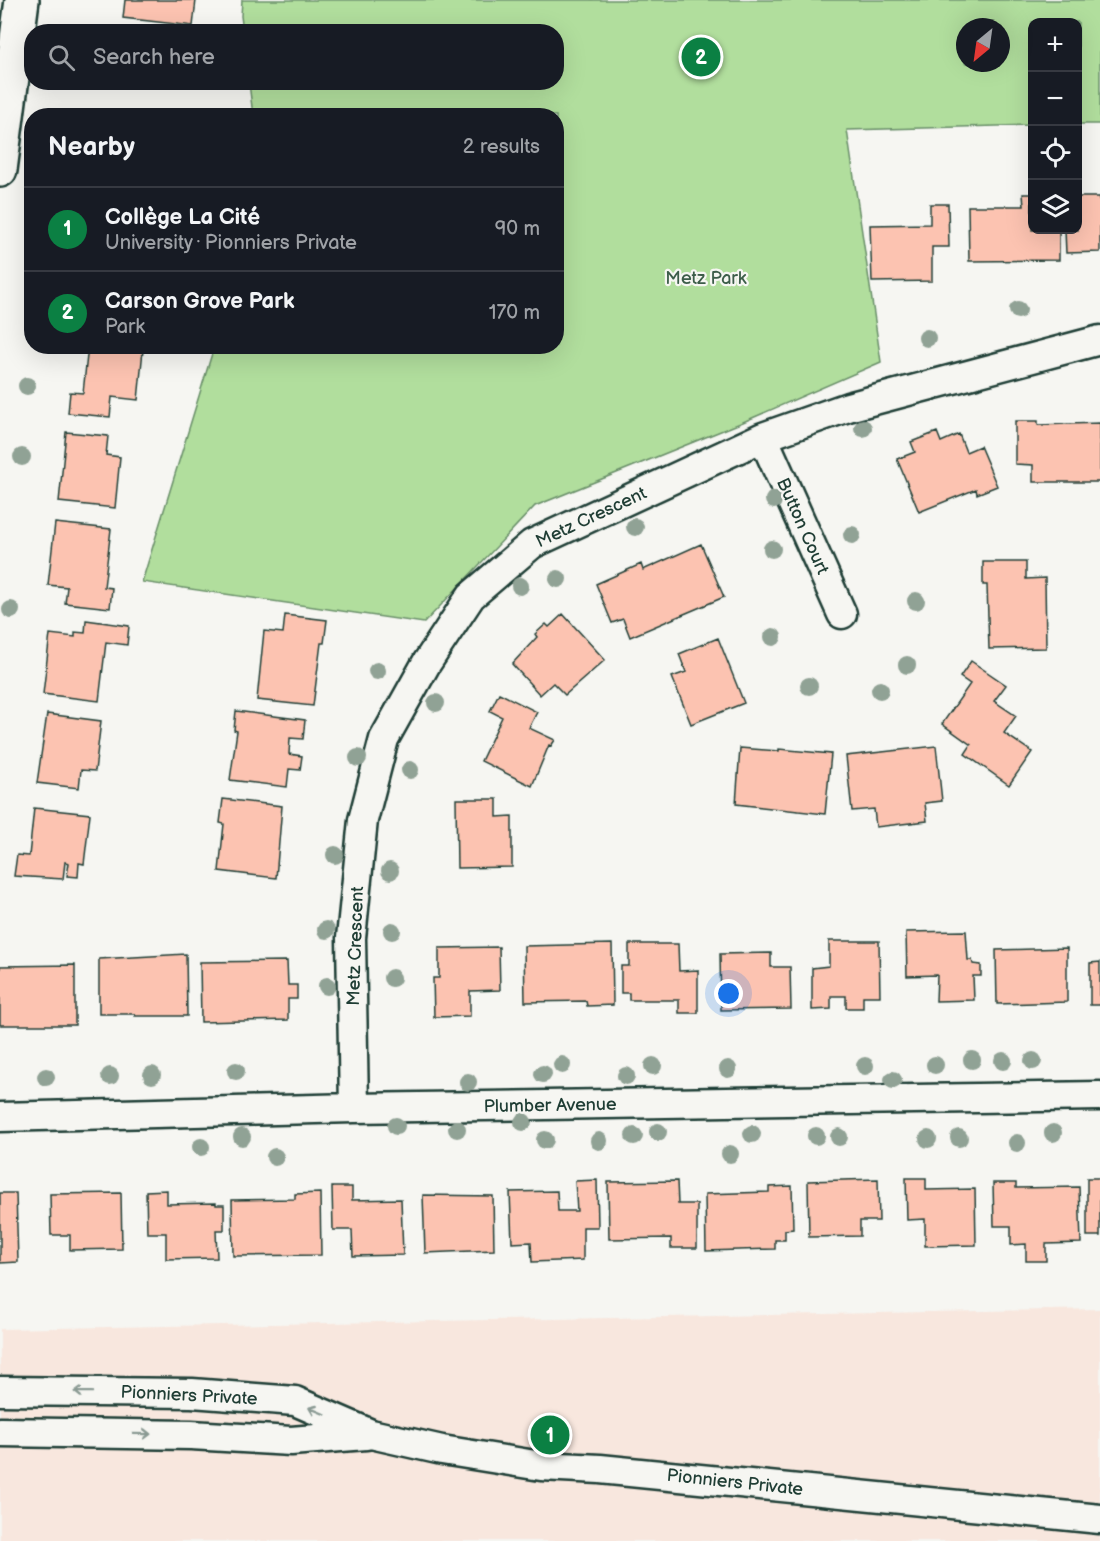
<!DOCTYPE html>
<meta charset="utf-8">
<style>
body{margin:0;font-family:"Balsamiq Sans",sans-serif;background:#242831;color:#f1f3f6}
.controls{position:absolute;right:18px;top:18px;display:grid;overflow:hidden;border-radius:12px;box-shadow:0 6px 24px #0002}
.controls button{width:54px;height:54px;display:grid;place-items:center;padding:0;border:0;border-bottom:2px solid #363941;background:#171b24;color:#f1f3f6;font:30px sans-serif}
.compass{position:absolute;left:956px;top:18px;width:54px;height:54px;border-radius:50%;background:#171b24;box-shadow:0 6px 24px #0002;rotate:209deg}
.you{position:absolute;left:729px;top:994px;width:21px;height:21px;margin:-15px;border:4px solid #fff;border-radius:50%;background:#1a73e8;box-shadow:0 0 0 9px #1a73e833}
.badge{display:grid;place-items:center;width:39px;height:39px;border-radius:50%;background:#0b8043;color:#fff;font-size:20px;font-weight:700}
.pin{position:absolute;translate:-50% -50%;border:3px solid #fff;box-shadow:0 2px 6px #0006}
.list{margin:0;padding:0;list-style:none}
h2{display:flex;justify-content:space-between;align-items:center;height:78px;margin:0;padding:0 24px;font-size:26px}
h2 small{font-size:20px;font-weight:400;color:#9ea1a6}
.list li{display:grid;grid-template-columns:39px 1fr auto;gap:18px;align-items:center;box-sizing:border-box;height:84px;padding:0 24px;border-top:2px solid #363941}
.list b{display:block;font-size:22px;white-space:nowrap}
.list p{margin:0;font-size:20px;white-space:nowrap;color:#9ea1a6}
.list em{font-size:20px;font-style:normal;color:#9ea1a6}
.icon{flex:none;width:33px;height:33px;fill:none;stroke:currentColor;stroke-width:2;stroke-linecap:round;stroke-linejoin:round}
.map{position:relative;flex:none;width:1100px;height:1541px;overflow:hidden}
.search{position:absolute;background:#171b24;box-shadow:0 6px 24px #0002;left:24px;top:24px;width:540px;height:66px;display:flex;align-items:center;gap:15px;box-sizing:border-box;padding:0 21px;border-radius:24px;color:#9ea1a6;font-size:22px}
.panel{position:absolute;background:#171b24;box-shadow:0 6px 24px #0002;left:24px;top:108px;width:540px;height:246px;border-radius:24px}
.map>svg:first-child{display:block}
.built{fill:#f8e7de}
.green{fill:#b1de9d;stroke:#688e68;stroke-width:1.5;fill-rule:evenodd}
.building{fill:#fcc3b1;stroke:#1f3d34;stroke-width:1.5}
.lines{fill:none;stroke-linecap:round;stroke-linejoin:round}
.street-casing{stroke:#1f3d34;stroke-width:33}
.secondary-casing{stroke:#1f3d34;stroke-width:38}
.street{stroke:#f6f6f2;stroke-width:28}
.secondary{stroke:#f6f6f2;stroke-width:33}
.tree{fill:#90a295}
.oneway{stroke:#8a9a93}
.labels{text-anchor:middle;stroke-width:4.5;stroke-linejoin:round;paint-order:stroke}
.park-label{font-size:18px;fill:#3c5d49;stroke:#f6f6f2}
.street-label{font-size:18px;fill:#1f3d34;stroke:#f6f6f2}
</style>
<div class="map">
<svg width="1100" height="1541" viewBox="0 0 1100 1541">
<rect width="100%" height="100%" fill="#f6f6f2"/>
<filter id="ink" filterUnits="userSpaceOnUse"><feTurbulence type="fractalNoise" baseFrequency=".0167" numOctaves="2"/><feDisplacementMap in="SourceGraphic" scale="12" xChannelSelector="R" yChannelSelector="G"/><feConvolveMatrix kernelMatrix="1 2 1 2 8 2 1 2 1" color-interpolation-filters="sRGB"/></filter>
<g filter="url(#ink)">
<!-- built -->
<path class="built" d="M1100,1309V1541H0V1329Z"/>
<!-- green -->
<path class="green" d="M242,0H1100V124H1078V22H1032V125L847,130L881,362L743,422L535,506L424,623L142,582L214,347L556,346V116L253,115L249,83L556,82V32L243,31L241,16ZM965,27H1001V63H965Z"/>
<!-- building -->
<path class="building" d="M125,0H196L193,26L123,18Z
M1023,194H1032V230H1059V260L969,261L968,206H1024Z
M1078,197H1100V252L1066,253L1065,230H1078Z
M930,204H948L949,247H932V281L872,282L870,225L930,224Z
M88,346L143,350L138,400L112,397L110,417L68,413L70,392L83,393Z
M1015,421H1038V425L1100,423V482H1033V465L1015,464Z
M66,432L108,436L106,455L120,457L115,508L59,502Z
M937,432L941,442L959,434L966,452L980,446L997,486L977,494L976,489L919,512L897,459L915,452L911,442Z
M55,523L111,529L104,587L112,588L110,608L65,603L67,587L48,585Z
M701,544L724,597L630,637L623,619L612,623L596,584L641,564L643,570Z
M983,562H1026V579L1045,578L1046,648L989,649L987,585H983Z
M563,614L605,660L565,695L553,683L540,695L512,664L537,637L535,634L546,624L549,627Z
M285,615L327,620L324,643H321L313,706L257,700L264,631L283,633Z
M86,620L129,626L127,645L106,642L99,701L43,694L50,634L75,637V632L85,633Z
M718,638L744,703L691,724L672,677L686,672L679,654Z
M971,661L1006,685L994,701L1016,716L1004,733L1032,752L1009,785L965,754L971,745L942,724L970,684L960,677Z
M499,693L537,712L529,728L555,740L551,746L549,745L532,786L481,761L502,717L490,711Z
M236,711L305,720L303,739L290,738L289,754L302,756L300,770L289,769L287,787L230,780L237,731L234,730Z
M47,714L101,721L95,771L81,770L79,788L37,783Z
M936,746L942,801L925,803L927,821L876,827L874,809L852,811L846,756Z
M740,748L779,751V749L831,754L825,814L736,804Z
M223,799L282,806L276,878L219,871L224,824L220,823Z
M456,799H497V817L512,816V867L457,868Z
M34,808L90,814L84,864L79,863L78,877L67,876L69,863L65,862L63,879L14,876L17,855L29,856Z
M966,931L968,960H972L973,964L981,965V976H973L974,1000L936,1001L937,975L907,976L906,932Z
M829,941H879L880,996H863V1008H846V996H831V1009L812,1010V968L829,966Z
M612,944L613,1005L587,1006L586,1001L525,1002L524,946Z
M629,944H678L679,971L698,970V1013H679V1000H629V993H621V966H629Z
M499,947L500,990L470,991V1016L434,1017L433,978H439V948Z
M1067,948V1002L997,1004L996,950Z
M771,953V967H790L791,1009L721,1010L720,954Z
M186,954L187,1016H135V1014H99V959Z
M287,961L288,985H297V999H288V1020L201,1022L200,962Z
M1100,962V1005H1090V963Z
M75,965V1025H0V966Z
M906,1178H926V1190L975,1189L976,1245L925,1246V1219L907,1220Z
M1087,1178H1100V1236H1087Z
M878,1179L879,1221H860V1236L809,1237L808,1181Z
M597,1180L598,1227H583V1260L532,1262L531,1242L512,1243L510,1192L557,1191L558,1211H577L575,1181Z
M677,1181L678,1204H697V1248H671V1238L609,1239L608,1182Z
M993,1183H1016V1188L1079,1187L1081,1243L1046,1244V1261H1026V1244L1011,1245V1226H994Z
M792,1186L793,1229L785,1230V1240H775V1249L706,1251L705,1194L769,1192V1187Z
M332,1187H352V1200L401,1199L403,1255L353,1256L352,1230H333Z
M167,1190V1204L216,1203V1205H224V1230H216L217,1258L166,1259V1233H147L146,1191Z
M0,1193H16L18,1262L0,1263Z
M121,1193L122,1249L70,1250V1235H51L50,1194Z
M320,1193L321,1255L233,1256L232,1200L295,1199V1194Z
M423,1195L493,1196L494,1250L425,1253Z"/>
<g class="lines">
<defs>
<path id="street" d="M763,437L842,614
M354,1108L351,938L363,820L384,739L426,664L471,596L532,544L763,437L848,407L1100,340
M0,1117L354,1108L1100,1096
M0,1391L192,1393L295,1401L371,1434L442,1450L541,1466L600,1469L1100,1519
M0,1432L191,1435L291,1441L366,1435"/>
<path id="secondary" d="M0,170L22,0"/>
</defs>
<!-- street casing -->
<use href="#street" class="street-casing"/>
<!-- secondary casing -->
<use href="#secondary" class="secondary-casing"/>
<!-- street -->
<use href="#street" class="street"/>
<!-- secondary -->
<use href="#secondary" class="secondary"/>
</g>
<!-- trees -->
<g class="tree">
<circle cx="1018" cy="310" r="9"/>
<circle cx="927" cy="338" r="9"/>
<circle cx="27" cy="386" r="9"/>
<circle cx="863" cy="428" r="9"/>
<circle cx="22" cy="457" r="9"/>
<circle cx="774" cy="500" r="9"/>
<circle cx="635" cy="527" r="9"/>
<circle cx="852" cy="535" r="9"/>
<circle cx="772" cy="549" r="9"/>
<circle cx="558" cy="579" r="9"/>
<circle cx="520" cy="586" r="9"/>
<circle cx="916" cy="601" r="9"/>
<circle cx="11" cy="610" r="9"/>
<circle cx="773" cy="637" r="9"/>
<circle cx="907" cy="665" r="9"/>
<circle cx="377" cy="671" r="9"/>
<circle cx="809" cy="686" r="9"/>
<circle cx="880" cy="690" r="9"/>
<circle cx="436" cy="703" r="9"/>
<circle cx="358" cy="758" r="9"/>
<circle cx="410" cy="770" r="9"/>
<circle cx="335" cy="855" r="9"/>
<circle cx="390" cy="871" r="9"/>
<circle cx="326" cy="930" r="9"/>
<circle cx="392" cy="931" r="9"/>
<circle cx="392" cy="978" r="9"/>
<circle cx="327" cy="986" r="9"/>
<circle cx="972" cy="1060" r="9"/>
<circle cx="1003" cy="1061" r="9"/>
<circle cx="1033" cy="1061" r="9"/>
<circle cx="562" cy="1065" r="9"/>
<circle cx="935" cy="1065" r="9"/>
<circle cx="653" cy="1066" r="9"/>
<circle cx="865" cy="1066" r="9"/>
<circle cx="728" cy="1069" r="9"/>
<circle cx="236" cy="1071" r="9"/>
<circle cx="543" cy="1074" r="9"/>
<circle cx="152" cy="1075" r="9"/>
<circle cx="110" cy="1076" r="9"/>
<circle cx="626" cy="1076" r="9"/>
<circle cx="46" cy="1077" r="9"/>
<circle cx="893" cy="1080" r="9"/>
<circle cx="468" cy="1082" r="9"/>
<circle cx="523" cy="1122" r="9"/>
<circle cx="396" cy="1126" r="9"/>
<circle cx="457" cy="1129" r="9"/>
<circle cx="658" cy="1132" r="9"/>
<circle cx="1053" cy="1133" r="9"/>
<circle cx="752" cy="1134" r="9"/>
<circle cx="634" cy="1136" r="9"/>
<circle cx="816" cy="1136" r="9"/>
<circle cx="242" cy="1137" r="9"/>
<circle cx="839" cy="1137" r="9"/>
<circle cx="959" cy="1138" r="9"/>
<circle cx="928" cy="1139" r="9"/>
<circle cx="545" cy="1140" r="9"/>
<circle cx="599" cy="1141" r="9"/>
<circle cx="1017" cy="1143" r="9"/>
<circle cx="201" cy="1147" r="9"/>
<circle cx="730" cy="1154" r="9"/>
<circle cx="275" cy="1157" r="9"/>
</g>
<!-- one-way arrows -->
<defs><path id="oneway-shaft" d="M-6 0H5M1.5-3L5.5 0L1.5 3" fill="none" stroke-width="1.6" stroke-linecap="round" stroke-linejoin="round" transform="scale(1.5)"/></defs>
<g class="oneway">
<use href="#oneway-shaft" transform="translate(83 1392) rotate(-179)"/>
<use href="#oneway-shaft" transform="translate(317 1411) rotate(-157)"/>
<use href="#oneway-shaft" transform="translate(142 1434) rotate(1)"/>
</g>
</g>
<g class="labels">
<!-- park labels -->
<g class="park-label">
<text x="706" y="284">Metz Park</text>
</g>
<!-- street labels -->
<g class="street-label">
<text transform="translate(591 517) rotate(-25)" y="6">Metz Crescent</text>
<text transform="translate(803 526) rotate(66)" y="6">Button Court</text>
<text transform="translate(355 946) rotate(-88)" y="6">Metz Crescent</text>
<text transform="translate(550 1105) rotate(-1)" y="6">Plumber Avenue</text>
<text transform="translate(189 1395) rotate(3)" y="6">Pionniers Private</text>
<text transform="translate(735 1482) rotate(6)" y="6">Pionniers Private</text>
</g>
</g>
</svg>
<div class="controls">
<button>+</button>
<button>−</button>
<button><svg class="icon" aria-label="locate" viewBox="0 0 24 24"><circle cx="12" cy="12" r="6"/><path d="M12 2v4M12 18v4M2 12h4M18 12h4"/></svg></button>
<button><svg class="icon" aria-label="layers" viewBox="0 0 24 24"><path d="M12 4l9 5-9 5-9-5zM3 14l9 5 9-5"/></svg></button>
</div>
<svg class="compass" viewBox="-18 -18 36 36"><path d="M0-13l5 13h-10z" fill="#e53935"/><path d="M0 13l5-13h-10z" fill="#9ea1a6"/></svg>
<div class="you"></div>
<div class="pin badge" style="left:550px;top:1435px">1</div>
<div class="pin badge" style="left:701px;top:57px">2</div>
<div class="search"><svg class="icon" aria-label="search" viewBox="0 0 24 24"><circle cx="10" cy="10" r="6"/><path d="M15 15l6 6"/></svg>Search here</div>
<section class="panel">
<h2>Nearby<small>2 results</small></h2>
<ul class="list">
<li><span class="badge">1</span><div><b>Collège La Cité</b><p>University · Pionniers Private</p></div><em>90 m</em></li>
<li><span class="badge">2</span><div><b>Carson Grove Park</b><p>Park</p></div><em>170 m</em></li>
</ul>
</section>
</div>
